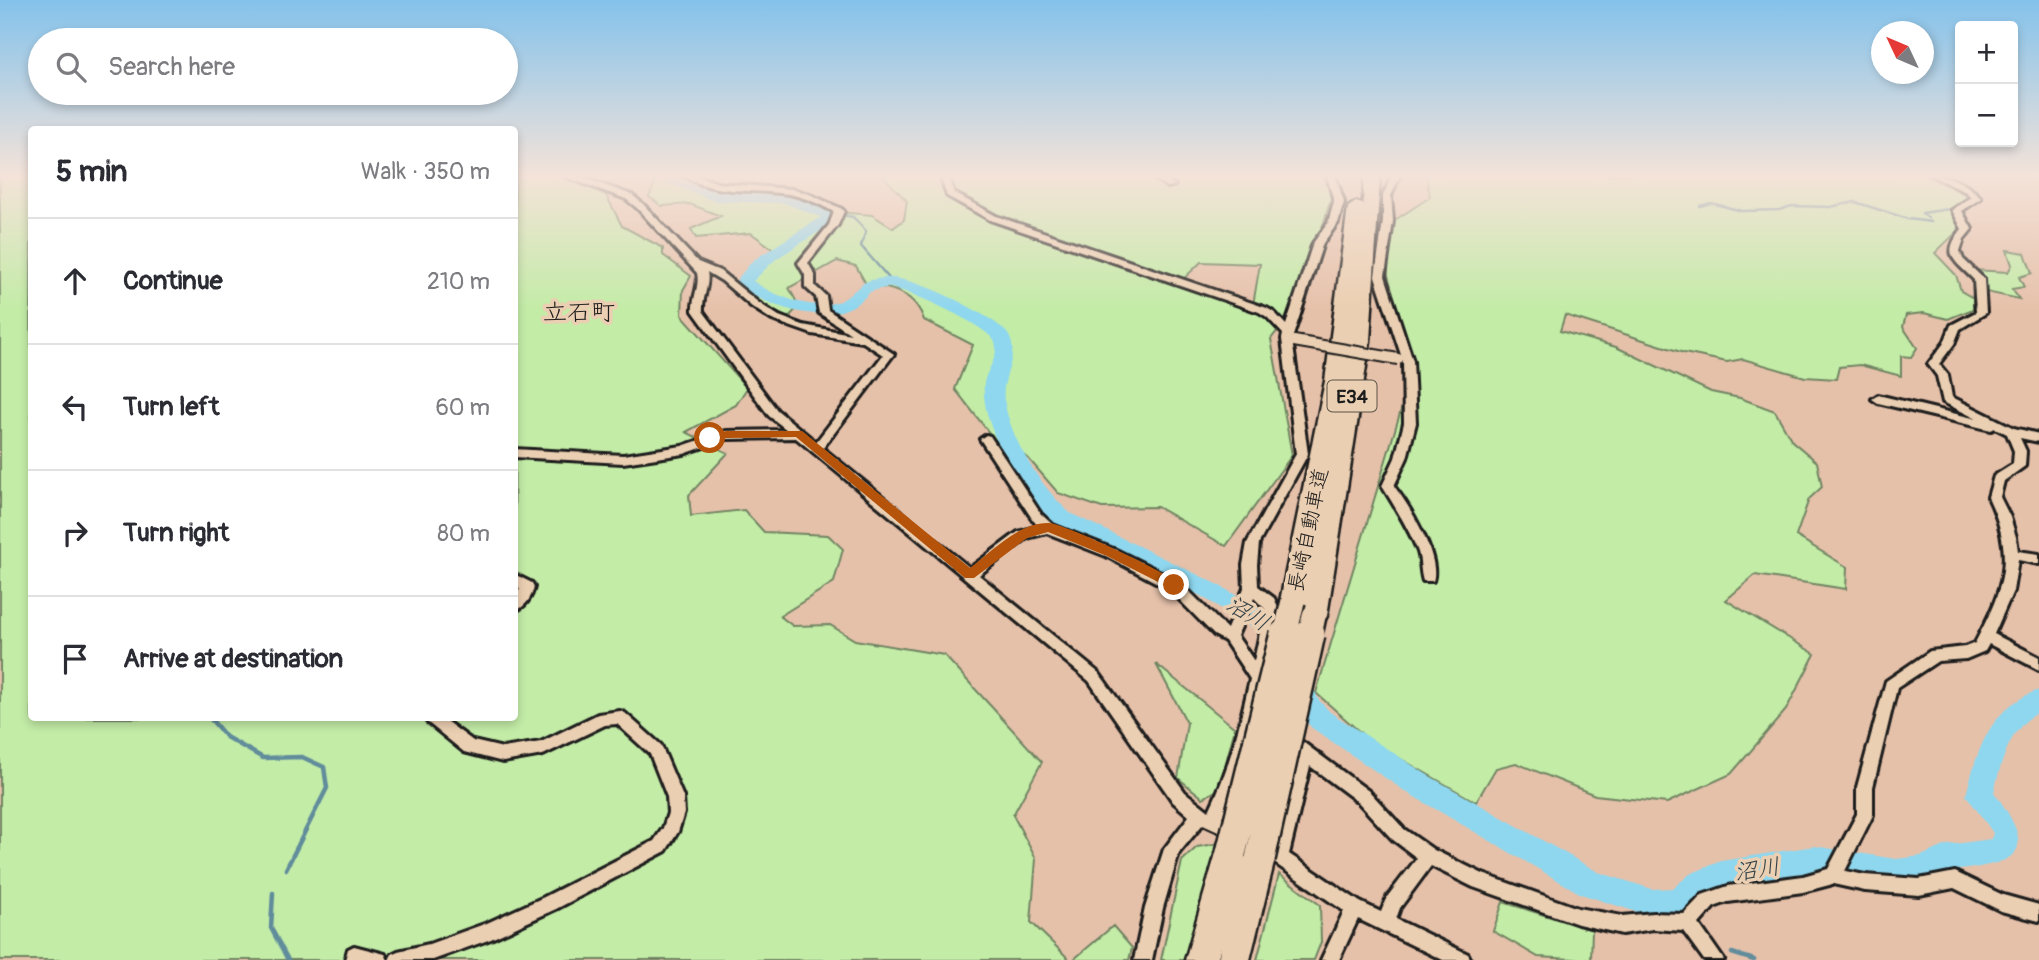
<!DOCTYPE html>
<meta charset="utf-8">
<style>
body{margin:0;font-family:Pangolin,"Klee One",sans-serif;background:#f2f2f3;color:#2b2b33}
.controls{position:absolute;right:21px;top:21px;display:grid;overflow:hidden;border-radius:7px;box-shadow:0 4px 10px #0003}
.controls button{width:63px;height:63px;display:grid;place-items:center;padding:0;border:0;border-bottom:2px solid #e1e1e2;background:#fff;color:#2b2b33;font:35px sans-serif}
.compass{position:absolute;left:1871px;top:21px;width:63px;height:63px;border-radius:50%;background:#fff;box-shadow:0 4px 10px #0003;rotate:314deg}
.stop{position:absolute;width:21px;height:21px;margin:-16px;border:5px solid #b45309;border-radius:50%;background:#fff}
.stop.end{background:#b45309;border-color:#fff;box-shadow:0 2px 7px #0008}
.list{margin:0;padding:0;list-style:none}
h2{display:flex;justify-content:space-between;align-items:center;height:91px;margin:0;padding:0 28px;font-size:30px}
h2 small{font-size:23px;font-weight:400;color:#7c7c81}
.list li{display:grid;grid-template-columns:46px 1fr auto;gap:21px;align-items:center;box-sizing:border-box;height:126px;padding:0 28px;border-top:2px solid #e1e1e2}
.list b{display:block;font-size:26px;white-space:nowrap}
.list em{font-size:23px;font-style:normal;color:#7c7c81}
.icon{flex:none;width:38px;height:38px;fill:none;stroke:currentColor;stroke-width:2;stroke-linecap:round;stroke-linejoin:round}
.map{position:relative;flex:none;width:2039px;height:960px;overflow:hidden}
.search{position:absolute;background:#fff;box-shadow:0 4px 10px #0003;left:28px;top:28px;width:490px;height:77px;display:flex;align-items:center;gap:18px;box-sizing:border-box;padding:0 24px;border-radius:38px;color:#7c7c81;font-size:26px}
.panel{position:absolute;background:#fff;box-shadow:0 4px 10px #0003;left:28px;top:126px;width:490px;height:595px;border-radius:7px}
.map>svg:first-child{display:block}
.green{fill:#c3eca7;stroke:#708462;stroke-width:2;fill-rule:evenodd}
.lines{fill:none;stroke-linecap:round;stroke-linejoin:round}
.stream-far1{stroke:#608c9b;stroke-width:2.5}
.stream{stroke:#608c9b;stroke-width:4.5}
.river{fill:#8ed7ef;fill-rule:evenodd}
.minor-casing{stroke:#1c1c1c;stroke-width:6}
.motorway-casing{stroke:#1c1c1c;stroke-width:5}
.minor{fill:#ebcfb2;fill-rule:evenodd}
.motorway{fill:#ebcfb2;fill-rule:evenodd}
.minor-bridge-casing{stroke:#1c1c1c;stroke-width:14;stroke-linecap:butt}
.motorway-bridge-far1-casing{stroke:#1c1c1c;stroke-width:28;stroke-linecap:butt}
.motorway-bridge-casing{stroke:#1c1c1c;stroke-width:34;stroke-linecap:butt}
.minor-bridge{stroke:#ebcfb2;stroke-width:10}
.motorway-bridge-far1{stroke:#ebcfb2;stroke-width:23}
.motorway-bridge{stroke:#ebcfb2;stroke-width:29}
.route{fill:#b45309}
.labels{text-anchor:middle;stroke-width:7;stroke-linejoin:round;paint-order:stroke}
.shield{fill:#ebcfb2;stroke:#5a5249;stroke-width:2}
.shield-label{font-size:19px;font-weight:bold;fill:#1c1c1c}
.street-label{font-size:21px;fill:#1c1c1c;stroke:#ebcfb2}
.water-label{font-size:23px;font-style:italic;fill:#334146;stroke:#ebcfb2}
.quarter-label{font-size:24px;fill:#1c1c1c;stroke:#ebcfb2}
</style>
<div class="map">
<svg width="2039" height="960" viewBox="0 0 2039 960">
<rect width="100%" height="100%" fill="#e6c1aa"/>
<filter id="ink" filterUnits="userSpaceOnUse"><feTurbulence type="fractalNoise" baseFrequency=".0143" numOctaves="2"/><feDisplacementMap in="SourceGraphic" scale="14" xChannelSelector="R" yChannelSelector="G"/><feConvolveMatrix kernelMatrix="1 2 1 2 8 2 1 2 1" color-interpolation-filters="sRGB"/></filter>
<g filter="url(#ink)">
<!-- green -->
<path class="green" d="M0,175H31L32,718H514L515,175H559L606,195L622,226L663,248V255L691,276L683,290L682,315L747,388L736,405L686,432L728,453L689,495L691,516L744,510L764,532L828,535L843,549L834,582L780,616L793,626L830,625L855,640L944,655L1042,762L1013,815L1036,859L1031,922L1070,960H0Z
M658,175L692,180L713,191L765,190L793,194L837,212L872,215L893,228L904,220L907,201L882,175H1323L1332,195L1324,222L1284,322L1271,339L1292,455L1226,546L1157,507L1102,508L1058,493L1028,458L994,439L955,389L973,345L924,320C915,292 891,288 866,284L856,266L837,261L789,288L799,306L788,318L758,303L739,286L780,254L751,233L696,238L691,229L721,216L690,204L662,206L649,197ZM1201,262L1260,264L1252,311L1177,285Z
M1426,175H1926L1967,192L1970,197L1951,210L1963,226L1935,253L1956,275L1961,291L1973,298V309L1948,319L1924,313L1906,315L1903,327L1917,348L1911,357L1901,356V376L1860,365L1839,367L1836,379L1805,377L1743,359L1727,362L1684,353L1565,315L1560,331L1616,347L1711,392L1740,398L1775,411L1792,441L1817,462L1822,487L1809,499L1796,536L1847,567L1846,589L1755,575L1726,600L1815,654L1786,710L1731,774L1667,803L1595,795L1516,763L1496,768L1476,802L1371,742L1316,693L1413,370L1385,264L1395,220L1430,197Z
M2007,250L2025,253L2032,273L2019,277L2024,287L2012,289L2019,299L1986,292L1983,279L1972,270L2008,272L2012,265Z
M1156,664L1235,728L1219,789L1203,798L1178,778L1187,723Z
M1221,843L1185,960H1161L1182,861L1197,847Z
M1279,874L1320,905L1321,942L1314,960H1257Z
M1503,902L1592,930L1591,960L1538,957L1493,931Z
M1113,926L1132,948L1129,960H1073Z"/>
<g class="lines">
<!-- stream-far1 -->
<path class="stream-far1" d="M1923,175L1943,181
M1700,206L1711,203L1742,211L1779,210L1792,206L1830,207L1855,202L1908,219L1931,222
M843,215L853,217L866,231L861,246L893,283
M1928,218L1922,213L1956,208"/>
<!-- stream -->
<path class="stream" d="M210,718L226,737L263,758L302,757L324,767L327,788L286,869
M273,893L271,928L288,960
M1732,953L1754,960"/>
<!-- river -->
<path class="river" d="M620,175H675L716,191L786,193L839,213V219L776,259L753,281C776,297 822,316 848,296C863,284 862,280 884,278C913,275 978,309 1001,327C1027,348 1000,373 1004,400C1012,443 1039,484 1070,513L1215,583L1286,624L1295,639L1292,646L1283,649L1274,646L1270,638L1199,595L1054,525C1024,494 980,429 984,383C986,370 1000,356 995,342C988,326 909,290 891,288C884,287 877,290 870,292C837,331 775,311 738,286L735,282L752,261L821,217L784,203L714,201L660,180H628Z
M1299,672L1308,675L1318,699L1330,712L1426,774L1598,872L1652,889L1673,888L1690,874L1721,861L1814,846L1896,859L1921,856L1947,845L1991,839L1993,833L1966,795C1978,748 1990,707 2039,690V712C2010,726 2001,763 1994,792C2039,855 2020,862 1952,871C1933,873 1917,887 1896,887C1868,887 1840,871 1812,873C1783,875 1752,883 1723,888L1679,916L1652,917L1581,894L1406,792L1312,728L1298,713L1287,682L1290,675Z"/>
<defs>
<path id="minor" d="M565,175H576L632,195L643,204L698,262L720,271L759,303L779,316L803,325L851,334L819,313L816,297L805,287V275L798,263L829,225L834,212C820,204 805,197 789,194C753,188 714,196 683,175H695L718,183L792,189L809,194L842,209L844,211L838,225L808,263L815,275V286L826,296L828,310L894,354L823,448L970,568L1018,532L1038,526L1033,520L980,439L986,435L990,436L1041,514L1053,525L1116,550L1179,581L1227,629L1244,588L1243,565L1247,543L1296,454L1282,339L1283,334L1267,317L1259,312L990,220L947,196L940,175H948L954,193L996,216L1267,308L1275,313L1286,325L1313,243L1328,223L1334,202L1327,175H1335L1344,202L1338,223L1323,243L1292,339L1308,454L1259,543L1257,565L1258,586L1274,598L1279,609C1264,679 1253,752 1222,817L1244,827L1246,832L1244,837L1238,840L1203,824L1179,853L1163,908L1152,960H1134L1145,908L1164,849L1189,816L1173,802L1089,681L796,438L727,439L684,454L623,463L514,457V449L623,455L682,446L726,431L787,430L769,416L693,311C692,298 700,286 697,273L637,208L626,199L566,177ZM707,272L722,281L752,307L772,320L812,334L863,342L883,355L816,442L777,410L703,311C702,297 710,286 707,272ZM1047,533L1106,556L1169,589L1214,635L1225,641L1250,679C1240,724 1229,770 1209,811L1185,792L1099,673L979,575L1027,538ZM1254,598L1265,609L1254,661L1237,636Z
M1148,175H1158L1175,185L1168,187Z
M1392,175H1400L1391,196L1393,221L1385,276L1413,361L1416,423L1407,458L1394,486C1409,505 1441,557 1433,581H1423C1420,572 1421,561 1418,552C1409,529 1395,507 1382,486L1395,458L1404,423L1403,361L1375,276L1383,221V196Z
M1930,175C1948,175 1969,184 1981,198L1962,211L1972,229L1964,239L1960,251L1963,259L1984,279L1986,313L1960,329L1954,344L1939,364L1948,375L1952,397L2014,428L2039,434V442L2020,438L2026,451L2025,466L2004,481L2000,497L2010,517L2016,537L2018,551L2039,554V564L2018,560L2013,591L1994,634L2039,657V670L1989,644L1985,651L1966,659L1938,661L1897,688L1873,787V815L1845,871L1865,875L1919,879L1955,872L2003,895L2039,905V921L2001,911L1954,888L1919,895L1865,891L1833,884L1803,892L1728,902L1714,907L1699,924L1724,960H1704L1683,931L1653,929L1622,934L1578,924L1473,887L1431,866L1400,908L1396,919L1468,954L1471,960H1443L1358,919L1339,960H1321L1344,911L1257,851L1255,846L1257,841L1263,838L1274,844L1294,767L1299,757L1279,745L1276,740L1279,735L1284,733L1300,740L1370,792L1404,829L1434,850L1483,874L1578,908L1622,916L1653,913L1684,914L1702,895L1728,886L1803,876L1828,869L1857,814V787L1886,681L1930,651L1965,647L1975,643C2004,588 2016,556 1988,497L1994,476L2013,464L2014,451L2007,434L1995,428L1991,430L1878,403L1872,399L1878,395L1977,419L1943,402L1937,376L1928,364L1944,343L1951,325L1976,312L1974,280C1954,260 1941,255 1962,229L1952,210L1971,197L1966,192ZM1310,766L1358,802L1392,839L1417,858L1387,897L1381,912L1360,902L1289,854Z
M514,574L532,583L534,587C532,597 525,608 514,611V597L520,589L514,586Z
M620,711L625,713L661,745L683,797L684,813L678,832L666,851L556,909L491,939L433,960H389L392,954L398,951L429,944L487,923L544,897L654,841L663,828L668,813L667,797L650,754L617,724L605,725L543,755L503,762L464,752L427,722L425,718H442L473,741L503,748L541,742L598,714Z
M354,946L385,954L388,960H345L348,949Z"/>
<path id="motorway" d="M1364,175H1380L1370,341L1327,616L1323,623L1314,626L1305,623L1301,616L1303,606L1293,611L1284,608L1280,601L1325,381L1348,207L1356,202L1363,204Z
M1231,839L1242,843L1245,858L1249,849L1260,844L1271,849L1275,859L1250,960H1218L1221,947L1217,960H1185L1216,853L1220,843Z"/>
</defs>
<!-- minor casing -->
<use href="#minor" class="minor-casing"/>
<!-- motorway casing -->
<use href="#motorway" class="motorway-casing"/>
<!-- minor -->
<use href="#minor" class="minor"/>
<!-- motorway -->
<use href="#motorway" class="motorway"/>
<defs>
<path id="minor-bridge" d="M1294,341L1398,359"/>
<path id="motorway-bridge-far1" d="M1285,635L1293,601
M1310,635L1314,616"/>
<path id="motorway-bridge" d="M1231,853L1285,634
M1260,859L1310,634"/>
</defs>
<!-- minor-bridge casing -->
<use href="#minor-bridge" class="minor-bridge-casing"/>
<!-- motorway-bridge-far1 casing -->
<use href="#motorway-bridge-far1" class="motorway-bridge-far1-casing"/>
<!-- motorway-bridge casing -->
<use href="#motorway-bridge" class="motorway-bridge-casing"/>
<!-- minor-bridge -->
<use href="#minor-bridge" class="minor-bridge"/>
<!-- motorway-bridge-far1 -->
<use href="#motorway-bridge-far1" class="motorway-bridge-far1"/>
<!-- motorway-bridge -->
<use href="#motorway-bridge" class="motorway-bridge"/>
</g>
</g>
<!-- sky -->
<linearGradient id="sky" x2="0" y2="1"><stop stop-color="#84c2eb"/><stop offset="0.57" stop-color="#f4e3d9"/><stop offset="1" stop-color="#f4e3d9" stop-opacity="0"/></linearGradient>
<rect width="2039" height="309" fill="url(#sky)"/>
<!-- route -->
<path class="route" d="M726,431H802L970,568C991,552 1019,522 1049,523C1065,524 1171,574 1180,585L1174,590L1170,588L1107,556L1048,532L1027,538L974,578H965L796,437L726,438L710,442L705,438Z"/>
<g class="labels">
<!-- shield labels -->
<rect class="shield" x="1327.5" y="380.5" width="49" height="31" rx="5"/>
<g class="shield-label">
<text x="1352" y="403">E34</text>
</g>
<!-- street labels -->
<g class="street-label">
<text transform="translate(1308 530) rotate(-78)" y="7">長崎自動車道</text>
</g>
<!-- water labels -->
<g class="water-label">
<text transform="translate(1248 613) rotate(31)" y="8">沼川</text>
<text transform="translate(1757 869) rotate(-9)" y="8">沼川</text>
</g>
<!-- quarter labels -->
<g class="quarter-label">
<text x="579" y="320">立石町</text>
</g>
</g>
</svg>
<div class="controls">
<button>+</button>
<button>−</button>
</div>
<svg class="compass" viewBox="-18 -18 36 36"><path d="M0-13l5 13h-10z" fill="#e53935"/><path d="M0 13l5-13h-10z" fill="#7c7c81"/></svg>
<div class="stop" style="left:710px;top:438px"></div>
<div class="stop end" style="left:1174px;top:585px"></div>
<div class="search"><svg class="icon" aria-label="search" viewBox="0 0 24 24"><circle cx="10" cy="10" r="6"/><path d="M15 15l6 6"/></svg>Search here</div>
<section class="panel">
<h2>5 min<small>Walk · 350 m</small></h2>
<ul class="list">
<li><svg class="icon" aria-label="ahead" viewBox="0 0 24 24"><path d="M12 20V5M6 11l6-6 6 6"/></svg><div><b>Continue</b></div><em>210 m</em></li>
<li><svg class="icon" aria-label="left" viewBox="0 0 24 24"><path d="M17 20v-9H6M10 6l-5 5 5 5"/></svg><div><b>Turn left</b></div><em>60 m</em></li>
<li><svg class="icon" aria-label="right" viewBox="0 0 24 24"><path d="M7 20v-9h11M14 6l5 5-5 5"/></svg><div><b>Turn right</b></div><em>80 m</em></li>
<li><svg class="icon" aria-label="arrive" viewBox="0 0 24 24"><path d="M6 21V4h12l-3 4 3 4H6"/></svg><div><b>Arrive at destination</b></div></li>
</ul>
</section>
</div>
